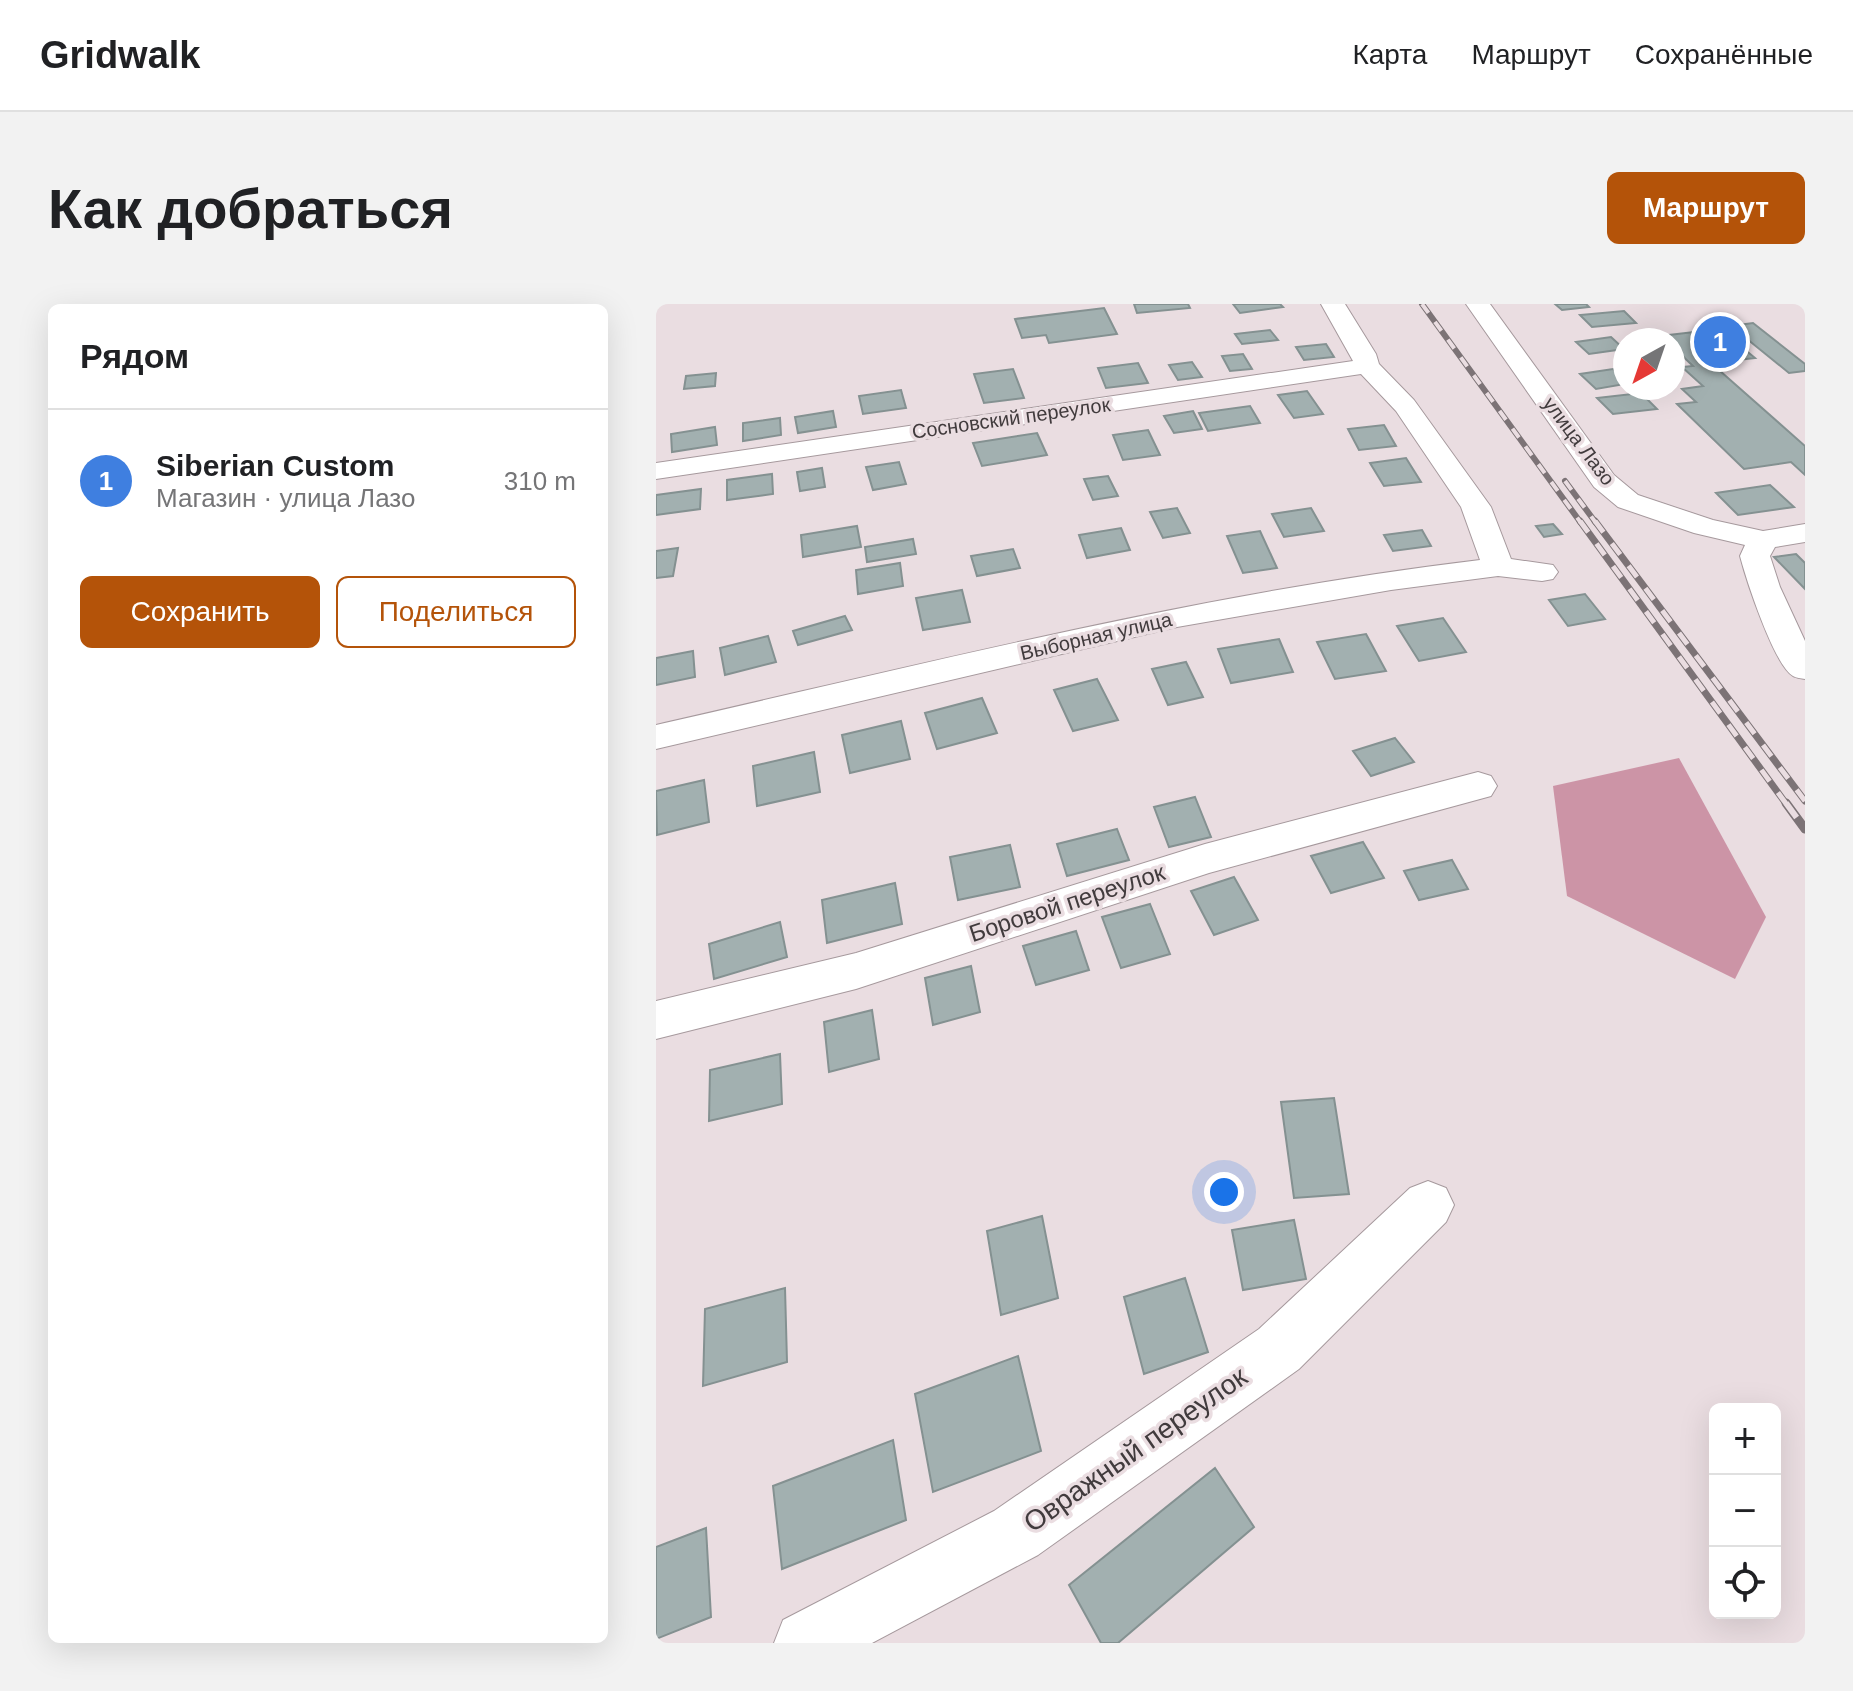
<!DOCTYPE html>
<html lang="ru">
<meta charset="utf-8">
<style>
body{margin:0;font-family:Arial,sans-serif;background:#f2f2f2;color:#202124}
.controls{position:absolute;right:24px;bottom:24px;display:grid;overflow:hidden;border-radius:12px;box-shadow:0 8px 32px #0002}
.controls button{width:72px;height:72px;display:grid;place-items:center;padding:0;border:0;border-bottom:2px solid #e0e0e0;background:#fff;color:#202124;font:40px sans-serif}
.compass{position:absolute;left:957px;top:24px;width:72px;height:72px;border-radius:50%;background:#fff;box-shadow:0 8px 32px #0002;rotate:220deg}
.you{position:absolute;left:568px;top:888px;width:28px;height:28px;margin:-20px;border:6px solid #fff;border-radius:50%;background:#1a73e8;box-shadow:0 0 0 12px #1a73e833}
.badge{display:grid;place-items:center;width:52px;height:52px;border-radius:50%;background:#b45309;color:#fff;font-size:26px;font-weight:700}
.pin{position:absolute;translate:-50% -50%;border:4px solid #fff;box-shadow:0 2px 8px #0006}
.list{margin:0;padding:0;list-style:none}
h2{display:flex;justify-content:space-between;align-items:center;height:104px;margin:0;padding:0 32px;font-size:34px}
h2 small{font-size:26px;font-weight:400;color:#757577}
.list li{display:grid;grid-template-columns:52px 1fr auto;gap:24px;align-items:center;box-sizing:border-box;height:144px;padding:0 32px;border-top:2px solid #e0e0e0}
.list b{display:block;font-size:30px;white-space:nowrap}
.list p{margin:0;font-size:26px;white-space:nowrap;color:#757577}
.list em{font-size:26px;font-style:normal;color:#757577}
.actions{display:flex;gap:16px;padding:24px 32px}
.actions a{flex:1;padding:18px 0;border:2px solid #b45309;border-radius:12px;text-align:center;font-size:28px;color:#b45309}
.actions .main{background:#b45309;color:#fff}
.icon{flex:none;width:44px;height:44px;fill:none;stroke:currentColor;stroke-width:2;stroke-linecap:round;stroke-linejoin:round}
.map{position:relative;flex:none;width:1149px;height:1339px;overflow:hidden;border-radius:12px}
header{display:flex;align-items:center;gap:48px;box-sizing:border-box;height:112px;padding:0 40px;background:#fff;border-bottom:2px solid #e0e0e0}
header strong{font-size:38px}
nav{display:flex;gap:44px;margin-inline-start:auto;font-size:28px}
.intro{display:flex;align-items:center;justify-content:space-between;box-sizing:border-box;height:192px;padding:0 48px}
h1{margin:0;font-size:56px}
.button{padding:20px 36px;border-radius:12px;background:#b45309;color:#fff;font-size:28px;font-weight:700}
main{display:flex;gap:48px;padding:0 48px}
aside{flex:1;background:#fff;border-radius:12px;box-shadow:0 8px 32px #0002}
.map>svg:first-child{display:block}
.forest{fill:#cc94a6}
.building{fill:#a2b0b0;stroke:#849191;stroke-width:2}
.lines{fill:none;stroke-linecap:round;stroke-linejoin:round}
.minor-casing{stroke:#a6999d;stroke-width:2}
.minor{fill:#fff;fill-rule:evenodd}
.rail-far2-casing{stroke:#7c7376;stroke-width:6}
.rail-far1-casing{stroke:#7c7376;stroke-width:7}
.rail-casing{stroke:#7c7376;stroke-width:9}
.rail-far2{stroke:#eadde1;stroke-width:4;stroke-dasharray:11;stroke-linecap:butt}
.rail-far1{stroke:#eadde1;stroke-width:5;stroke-dasharray:14;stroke-linecap:butt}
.rail{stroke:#eadde1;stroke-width:6;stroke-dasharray:18;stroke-linecap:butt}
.labels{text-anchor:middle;stroke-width:7;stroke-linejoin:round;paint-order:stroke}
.far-street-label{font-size:20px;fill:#413b3d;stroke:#eadde1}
.street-label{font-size:24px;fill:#413b3d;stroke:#eadde1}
.near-street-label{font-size:28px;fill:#413b3d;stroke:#eadde1}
</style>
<header>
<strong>Gridwalk</strong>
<nav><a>Карта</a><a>Маршрут</a><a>Сохранённые</a></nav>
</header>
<div class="intro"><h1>Как добраться</h1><a class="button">Маршрут</a></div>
<main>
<aside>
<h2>Рядом<small></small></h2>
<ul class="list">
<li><span class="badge" style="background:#3f7fe0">1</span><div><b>Siberian Custom</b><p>Магазин · улица Лазо</p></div><em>310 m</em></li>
</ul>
<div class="actions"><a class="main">Сохранить</a><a>Поделиться</a></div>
</aside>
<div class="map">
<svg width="1149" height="1339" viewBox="0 0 1149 1339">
<rect width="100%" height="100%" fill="#eadde1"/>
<!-- forest -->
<path class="forest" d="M1023,454L1110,613L1079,675L911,592L897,482Z"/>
<!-- building -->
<path class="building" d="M478,0H532L534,4L481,9Z
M577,0H624L627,3L584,9Z
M899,0H930L933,3L906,6Z
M448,4L461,30L393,39L390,31L366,34L359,15Z
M968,7L980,19L936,23L924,11Z
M1097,19L1149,60V67L1133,69L1075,22Z
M1064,25L1099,54L1055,59L1149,142V171L1135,158L1088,165L1021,100L1040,98L1026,85L1047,82L1026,63L1037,62L1017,43V36H1009L1004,32Z
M614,26L622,36L586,40L579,30Z
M955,33L968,45L933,50L920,38Z
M670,40L678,53L648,56L640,43Z
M587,50L596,65L574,67L566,52Z
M536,58L546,73L522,76L513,61Z
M482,59L492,79L450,84L442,64Z
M357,65L368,94L328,99L318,70Z
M957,65L969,75V80L940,85L924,70Z
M60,69L59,82L28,85L30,72Z
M245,86L250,104L207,110L203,92Z
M651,87L667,110L638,114L622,91Z
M985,89L1001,105L957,110L941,94Z
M594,102L604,119L552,127L543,109Z
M177,107L180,123L142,129L139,113Z
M537,107L546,125L518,129L508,112Z
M124,114L125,131L87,137V119Z
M728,121L740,142L703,146L692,125Z
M59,123L61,141L16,148L15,130Z
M492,126L504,151L467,156L457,131Z
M381,129L391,151L326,162L317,139Z
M750,154L765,178L728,182L714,159Z
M243,158L250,180L217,186L210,163Z
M166,164L169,183L144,187L141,168Z
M116,170L117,190L71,196V176Z
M452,172L462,192L437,196L428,175Z
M1114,181L1138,203L1082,211L1060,189Z
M45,185L44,205L0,211V191Z
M521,204L534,229L507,234L494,208Z
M655,204L668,227L628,233L616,210Z
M897,220L906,230L888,233L880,222Z
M201,222L205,243L147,253L145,231Z
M465,224L474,246L431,254L423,231Z
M766,226L775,242L737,247L728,231Z
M604,227L621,264L587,269L571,232Z
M257,235L260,250L211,258L209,243Z
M22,244L17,272L0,274V247Z
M357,245L364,264L321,272L315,252Z
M1140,250L1149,259V285L1118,253Z
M244,259L247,282L202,290L200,266Z
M306,286L314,318L267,326L260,294Z
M929,290L949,315L912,322L893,296Z
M189,312L196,326L142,341L137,327Z
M787,314L810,348L763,357L741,322Z
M710,330L730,367L679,375L661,338Z
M112,332L120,358L69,371L64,344Z
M623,335L637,368L575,379L562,345Z
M37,347L39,373L0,381V354Z
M530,358L547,393L512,401L496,365Z
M441,375L462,416L417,427L398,386Z
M326,394L341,429L281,445L269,409Z
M245,417L254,455L194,469L186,431Z
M739,434L758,458L715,472L697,447Z
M158,448L164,488L101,502L97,462Z
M48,476L53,518L1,531L0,487Z
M539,493L555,533L513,543L498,503Z
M461,525L473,556L411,572L401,540Z
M707,538L728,574L675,589L655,552Z
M354,541L364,583L302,596L294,553Z
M796,556L812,585L763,596L748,567Z
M578,573L602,616L558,631L535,587Z
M239,579L246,620L171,639L166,596Z
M494,600L514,650L465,664L446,613Z
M124,618L131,653L58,675L53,640Z
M420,627L433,666L380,681L367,642Z
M315,662L324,708L277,721L269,674Z
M216,706L223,755L173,768L168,718Z
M124,750L126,800L53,817L54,766Z
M678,794L693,890L638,894L625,798Z
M386,912L402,994L345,1011L331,927Z
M638,916L650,975L587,986L576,926Z
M529,974L552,1048L488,1070L468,993Z
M129,984L131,1058L47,1082L49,1005Z
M362,1052L385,1147L277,1188L259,1090Z
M237,1136L250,1216L126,1265L117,1182Z
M559,1164L598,1223L462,1339H445L413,1281Z
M50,1224L55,1313L0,1335V1243Z"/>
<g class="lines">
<defs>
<path id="minor" d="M665,0H689L720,50L723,60L758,96L835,203L855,255L897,261L902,268L897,275L886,277L842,272L735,286L521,323L0,445V421C273,359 545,289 824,256L805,203L740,107L705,70L0,175V159L697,57Z
M810,0H834L958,171L982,191L1057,216L1107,227L1149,220V238L1119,243L1114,252L1124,283L1149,337V375C1145,374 1140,374 1137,372C1118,361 1090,275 1084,252L1089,241L1038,229L962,203L938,183Z
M822,468L835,472L841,482L835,492L553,569L200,685L0,735V697L200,649L549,540Z
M772,877L790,884L798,901L790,918L643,1065L382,1251L216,1339H118L127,1316L338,1207L603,1025L754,884Z"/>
</defs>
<!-- minor casing -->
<use href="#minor" class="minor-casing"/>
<!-- minor -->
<use href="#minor" class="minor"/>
<defs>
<path id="rail-far2" d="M766,0L925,219
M909,177L940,219"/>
<path id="rail-far1" d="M924,217L1131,501
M939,217L1149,497"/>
<path id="rail" d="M1130,499L1149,525"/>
</defs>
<!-- rail-far2 casing -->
<use href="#rail-far2" class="rail-far2-casing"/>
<!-- rail-far1 casing -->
<use href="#rail-far1" class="rail-far1-casing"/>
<!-- rail casing -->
<use href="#rail" class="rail-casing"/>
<!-- rail-far2 -->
<use href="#rail-far2" class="rail-far2"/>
<!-- rail-far1 -->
<use href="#rail-far1" class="rail-far1"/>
<!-- rail -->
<use href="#rail" class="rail"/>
</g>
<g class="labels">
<!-- far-street labels -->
<g class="far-street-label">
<text transform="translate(355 114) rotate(-8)" y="7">Сосновский переулок</text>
<text transform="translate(923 137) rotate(53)" y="7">улица Лазо</text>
<text transform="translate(440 332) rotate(-13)" y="7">Выборная улица</text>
</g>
<!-- street labels -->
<g class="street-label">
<text transform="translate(411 599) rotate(-18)" y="8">Боровой переулок</text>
</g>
<!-- near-street labels -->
<g class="near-street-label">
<text transform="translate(479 1145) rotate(-35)" y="10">Овражный переулок</text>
</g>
</g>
</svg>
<div class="controls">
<button>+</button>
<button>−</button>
<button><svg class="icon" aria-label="locate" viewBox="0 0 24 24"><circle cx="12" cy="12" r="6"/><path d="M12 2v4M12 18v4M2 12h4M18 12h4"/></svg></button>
</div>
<svg class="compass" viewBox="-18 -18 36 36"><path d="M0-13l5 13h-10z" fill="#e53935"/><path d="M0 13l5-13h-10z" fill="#757577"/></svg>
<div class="you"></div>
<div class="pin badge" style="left:1064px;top:38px;background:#3f7fe0">1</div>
</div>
</main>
